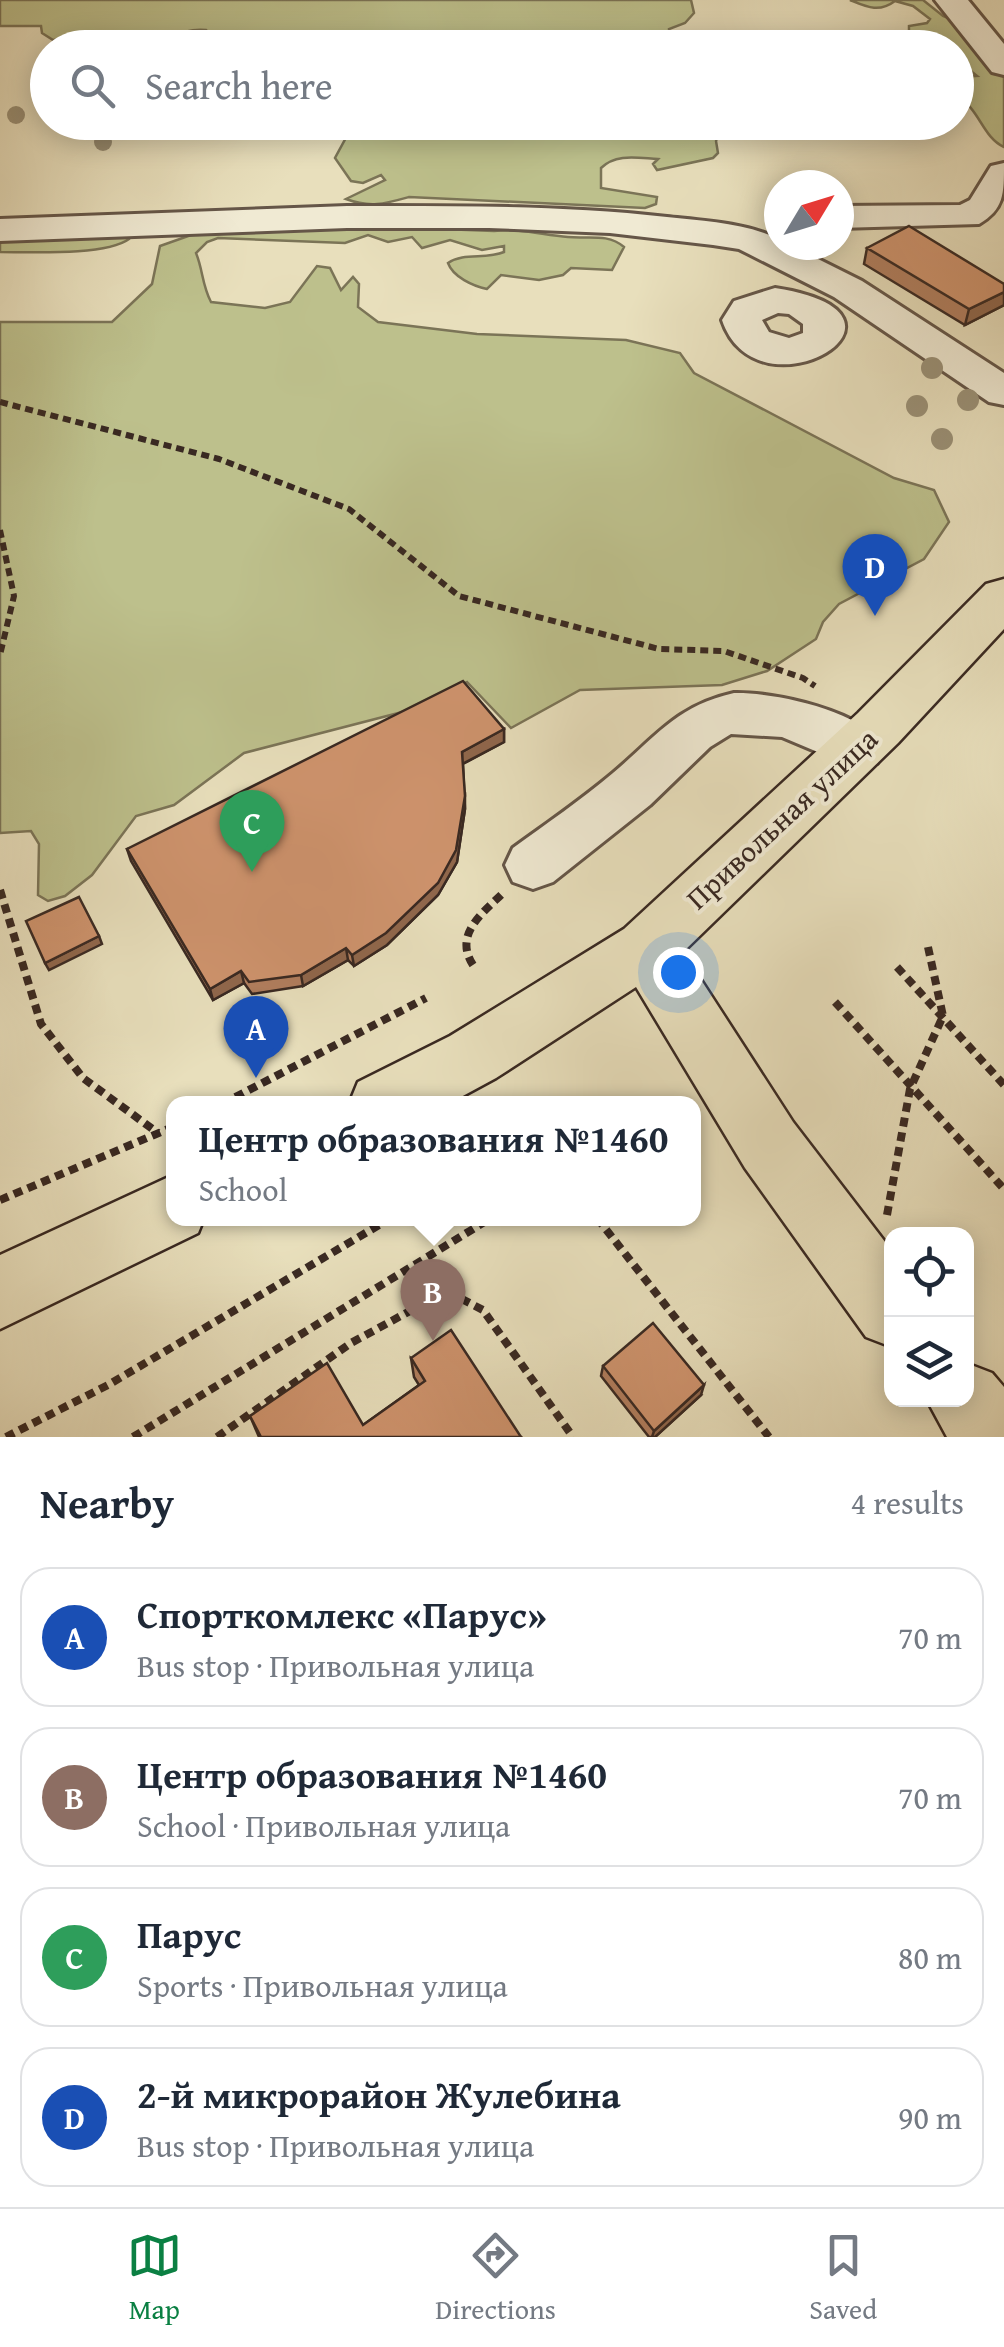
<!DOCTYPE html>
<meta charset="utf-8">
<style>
body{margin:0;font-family:"Gentium Book Plus",serif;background:#f6f6f7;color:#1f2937}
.controls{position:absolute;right:30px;bottom:30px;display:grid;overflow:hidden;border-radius:20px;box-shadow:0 5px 25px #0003}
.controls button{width:90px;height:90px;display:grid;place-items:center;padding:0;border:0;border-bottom:2px solid #e0e1e3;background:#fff;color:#1f2937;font:50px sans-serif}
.compass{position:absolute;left:764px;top:170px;width:90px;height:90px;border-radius:50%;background:#fff;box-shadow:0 5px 25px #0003;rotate:52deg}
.you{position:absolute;left:678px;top:972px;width:35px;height:35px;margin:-25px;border:8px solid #fff;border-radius:50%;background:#1a73e8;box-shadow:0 0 0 15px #1a73e833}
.badge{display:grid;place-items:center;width:65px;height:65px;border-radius:50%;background:#0b8043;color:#fff;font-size:32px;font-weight:700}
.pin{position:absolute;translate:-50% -82px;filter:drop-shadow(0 2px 5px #0008)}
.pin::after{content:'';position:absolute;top:52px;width:35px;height:30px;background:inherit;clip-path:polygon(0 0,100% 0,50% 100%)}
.popup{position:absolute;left:166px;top:1096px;width:535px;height:130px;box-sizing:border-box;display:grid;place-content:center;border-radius:20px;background:#fff;filter:drop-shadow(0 2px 8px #0005);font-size:32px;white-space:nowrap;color:#747a83}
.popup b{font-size:38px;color:#1f2937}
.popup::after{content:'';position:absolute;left:50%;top:100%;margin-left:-20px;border:20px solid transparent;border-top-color:#fff}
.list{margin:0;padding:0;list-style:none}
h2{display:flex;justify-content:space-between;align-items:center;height:130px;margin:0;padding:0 40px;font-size:42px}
h2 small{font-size:32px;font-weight:400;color:#747a83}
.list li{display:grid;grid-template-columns:65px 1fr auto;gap:30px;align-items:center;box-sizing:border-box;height:140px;margin:0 20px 20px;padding:0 20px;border:2px solid #e0e1e3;border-radius:30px}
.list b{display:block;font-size:38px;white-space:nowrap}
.list p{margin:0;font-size:32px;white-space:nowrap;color:#747a83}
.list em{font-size:32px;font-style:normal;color:#747a83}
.icon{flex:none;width:55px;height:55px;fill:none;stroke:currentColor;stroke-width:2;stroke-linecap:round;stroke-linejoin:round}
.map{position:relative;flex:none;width:1004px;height:1437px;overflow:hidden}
.search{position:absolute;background:#fff;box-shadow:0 5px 25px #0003;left:30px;right:30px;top:30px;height:110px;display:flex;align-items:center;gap:25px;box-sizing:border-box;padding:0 35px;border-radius:55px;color:#747a83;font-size:38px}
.sheet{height:770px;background:#fff}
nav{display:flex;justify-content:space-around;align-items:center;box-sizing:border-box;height:140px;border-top:2px solid #e0e1e3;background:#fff;font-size:28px;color:#747a83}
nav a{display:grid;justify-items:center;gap:5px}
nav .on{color:#0b8043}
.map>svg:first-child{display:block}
.green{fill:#bdc08c;stroke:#7b7457;stroke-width:2.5}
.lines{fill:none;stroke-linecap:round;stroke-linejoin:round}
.minor-casing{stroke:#655648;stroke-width:6}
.major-casing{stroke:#392922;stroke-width:5}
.path-far1{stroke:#392922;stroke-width:6;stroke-dasharray:8 5;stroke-linecap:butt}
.path{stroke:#392922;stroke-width:8;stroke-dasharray:9 6;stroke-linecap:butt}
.minor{fill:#f0ead3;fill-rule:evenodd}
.major{fill:#e8dfbc;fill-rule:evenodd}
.tree{fill:#9a9076}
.wall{fill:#b17e5e;stroke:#392922;stroke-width:2.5}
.shaded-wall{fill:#90674c;stroke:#392922;stroke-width:2.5}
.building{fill:#ce936d;stroke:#392922;stroke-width:2.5}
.labels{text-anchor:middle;stroke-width:8;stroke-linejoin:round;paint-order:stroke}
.street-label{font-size:30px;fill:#392922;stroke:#f0ead3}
</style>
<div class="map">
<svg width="1004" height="1437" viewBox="0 0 1004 1437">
<rect width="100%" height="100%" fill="#e8dfbc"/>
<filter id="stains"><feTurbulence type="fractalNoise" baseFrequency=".002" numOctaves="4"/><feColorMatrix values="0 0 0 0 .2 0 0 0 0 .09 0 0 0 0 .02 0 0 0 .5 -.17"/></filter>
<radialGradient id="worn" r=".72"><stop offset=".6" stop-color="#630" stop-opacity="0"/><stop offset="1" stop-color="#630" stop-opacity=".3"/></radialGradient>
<!-- green -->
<path class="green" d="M0,0H691L694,13L685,23L669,29L670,40L677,47L289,48L249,40L242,47L204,48L206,30C181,27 164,44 141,48C130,49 118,48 107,48V44L74,38L53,40L42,33L41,26H0Z
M850,0H923L943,16L969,27L1004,73V147C982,137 979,107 957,97V77L977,76L957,60L956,48L940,47L938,37L928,38L909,31V26L927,23L930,19L913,6L895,1C879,13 867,7 850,0Z
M631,122L632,126C662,128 691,123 722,123L716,141L718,153L713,158L657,170L653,164L658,159C638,158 616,153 601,168V188L657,197L656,204L645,208L409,197C384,204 370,208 346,199L385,180L381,175L363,183L351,181L335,158L354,123Z
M310,224L494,231C521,228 542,235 568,237C588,239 608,233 624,247L612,270L571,268L563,275L539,280L501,275L487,289C473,286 453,277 448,263C464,252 486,260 504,252V246L482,250L450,240L422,248L412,237L388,242L368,235L345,243L218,238L207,242L196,253C203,270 202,285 211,302L265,308L290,302L317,266L330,268L341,290L353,277L359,284L358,307L378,322L477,334L626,340L680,353L694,373L894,478L934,490L949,522L924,559L839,604L823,622L816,639L767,671L722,685L580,690L511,728L467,682L410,710L244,753L174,805L136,816L92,875L65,896L48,901L38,895L39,844L31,831L0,833V322H112L152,284L160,246L208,229Z
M127,232L129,239C106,256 30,252 0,252V238Z"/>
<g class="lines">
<defs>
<path id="minor" d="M935,0H968L1004,44V75L992,72Z
M1004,163C1004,195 1004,209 979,224L839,228V206L960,205L970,200L991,166Z
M347,206C454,206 561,205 667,217C705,221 745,223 779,239V245H790L862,281L1004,373V405L989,402L834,297L739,249L713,245L610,233L489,228H347L0,241V219Z
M775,288C945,314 757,425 722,320L734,301ZM778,313L789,314L803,324V333L789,338L769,332L762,320Z
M734,693C774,692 865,711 885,748L877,763L858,769L782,737L731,734L710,747L650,805L553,882L533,889L513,882L505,865L513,848C546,824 581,800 613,773C656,737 676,706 734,693Z"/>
<path id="major" d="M1004,579V629L898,743L683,952L793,1122L892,1251V1347L866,1337L745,1168L636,987L496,1078L448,1104H349L358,1082L450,1036L624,929L858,713L986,584Z
M173,1175V1218H204L198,1233L0,1329V1255Z
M966,1363L992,1373L1004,1387V1437H947L927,1400H966Z"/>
</defs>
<!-- minor casing -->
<use href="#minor" class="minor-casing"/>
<!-- major casing -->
<use href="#major" class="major-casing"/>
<!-- path-far1 -->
<path class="path-far1" d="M0,402L219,459L349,509L459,596L659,649L724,651L803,678L815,686
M0,530L14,596L0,655"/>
<!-- path -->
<path class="path" d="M0,890L41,1024L83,1078L158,1133
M473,965C453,934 483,913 504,892
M897,967L1004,1085
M835,1002L1004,1189
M222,1104L426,998
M0,1200L173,1127
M887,1215L910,1089L943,1016L928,947
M597,1218L769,1437
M6,1437L108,1385L391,1218
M133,1437L491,1218
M217,1437L351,1343L421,1305L458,1297L483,1310L573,1437"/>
<!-- minor -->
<use href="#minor" class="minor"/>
<!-- major -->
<use href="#major" class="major"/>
</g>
<!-- trees -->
<g class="tree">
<circle cx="16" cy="115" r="9"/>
<circle cx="103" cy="142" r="9"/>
<circle cx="932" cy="368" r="11"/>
<circle cx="968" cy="400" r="11"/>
<circle cx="917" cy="406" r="11"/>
<circle cx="942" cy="439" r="11"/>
</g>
<!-- wall -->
<path class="wall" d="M867,248L1004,284V305L965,325L864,264Z
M504,729V742L463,764L465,809L457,862L438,895L387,945L354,966L348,960L303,986L252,994L244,983L213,1000L131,861L127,849Z
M411,1358L521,1437H259L250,1416L363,1425L419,1385L414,1377Z
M603,1366L701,1395L655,1437H649L601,1376Z"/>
<!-- shaded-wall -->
<path class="shaded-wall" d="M1004,292V305L965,325L969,309Z
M504,729V742L462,764V752Z
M465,796V809L457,862L438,895L387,945L354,966L352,955Z
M99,936L102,944L49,970L45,963Z
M346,948L348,960L303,986L301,975Z
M241,971L244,983L213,1000L210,989Z
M704,1385L701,1395L655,1437H652L654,1431Z"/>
<!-- building -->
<path class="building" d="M909,226L1004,284V292L969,309L867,248Z
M463,681L504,729L462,752L465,796L456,850L438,883L386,933L352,955L346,948L301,975L249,982L241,971L210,989L127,849Z
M79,897L99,936L45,963L26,921Z
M653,1323L704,1385L654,1431L603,1366Z
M451,1330L521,1437H261L250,1416L327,1363L363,1425L425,1381L411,1358Z"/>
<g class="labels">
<!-- street labels -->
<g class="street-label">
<text transform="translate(782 819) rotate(-43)" y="10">Привольная улица</text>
</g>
</g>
<rect width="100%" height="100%" filter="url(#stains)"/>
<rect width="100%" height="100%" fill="url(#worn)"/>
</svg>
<div class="controls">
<button><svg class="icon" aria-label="locate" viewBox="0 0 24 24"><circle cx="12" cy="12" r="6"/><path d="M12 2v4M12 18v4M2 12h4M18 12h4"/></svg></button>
<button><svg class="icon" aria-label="layers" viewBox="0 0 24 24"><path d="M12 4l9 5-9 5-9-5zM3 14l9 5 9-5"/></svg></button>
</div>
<svg class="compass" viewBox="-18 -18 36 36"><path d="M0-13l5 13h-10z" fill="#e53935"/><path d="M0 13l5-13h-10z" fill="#747a83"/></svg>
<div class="you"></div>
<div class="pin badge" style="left:256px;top:1078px;background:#1a4fb4">A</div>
<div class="pin badge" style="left:433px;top:1341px;background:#8d6e63">B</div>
<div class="popup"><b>Центр образования №1460</b>School</div>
<div class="pin badge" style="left:252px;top:872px;background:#2e9e5b">C</div>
<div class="pin badge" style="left:875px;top:616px;background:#1a4fb4">D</div>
<div class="search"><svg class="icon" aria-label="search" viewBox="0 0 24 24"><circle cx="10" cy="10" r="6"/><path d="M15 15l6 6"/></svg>Search here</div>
</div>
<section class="sheet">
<h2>Nearby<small>4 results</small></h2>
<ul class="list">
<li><span class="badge" style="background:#1a4fb4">A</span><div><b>Спорткомлекс «Парус»</b><p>Bus stop · Привольная улица</p></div><em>70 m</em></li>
<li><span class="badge" style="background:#8d6e63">B</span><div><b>Центр образования №1460</b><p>School · Привольная улица</p></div><em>70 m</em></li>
<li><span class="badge" style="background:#2e9e5b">C</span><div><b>Парус</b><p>Sports · Привольная улица</p></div><em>80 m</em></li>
<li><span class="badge" style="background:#1a4fb4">D</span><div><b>2-й микрорайон Жулебина</b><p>Bus stop · Привольная улица</p></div><em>90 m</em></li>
</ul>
</section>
<nav>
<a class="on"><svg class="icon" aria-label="map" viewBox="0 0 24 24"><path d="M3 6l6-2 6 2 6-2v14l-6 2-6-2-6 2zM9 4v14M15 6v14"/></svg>Map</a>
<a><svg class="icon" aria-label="directions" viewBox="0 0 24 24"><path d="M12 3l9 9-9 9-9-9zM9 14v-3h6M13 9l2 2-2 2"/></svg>Directions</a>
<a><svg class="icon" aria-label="saved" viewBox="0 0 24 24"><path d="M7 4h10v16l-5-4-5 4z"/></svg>Saved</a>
</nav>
